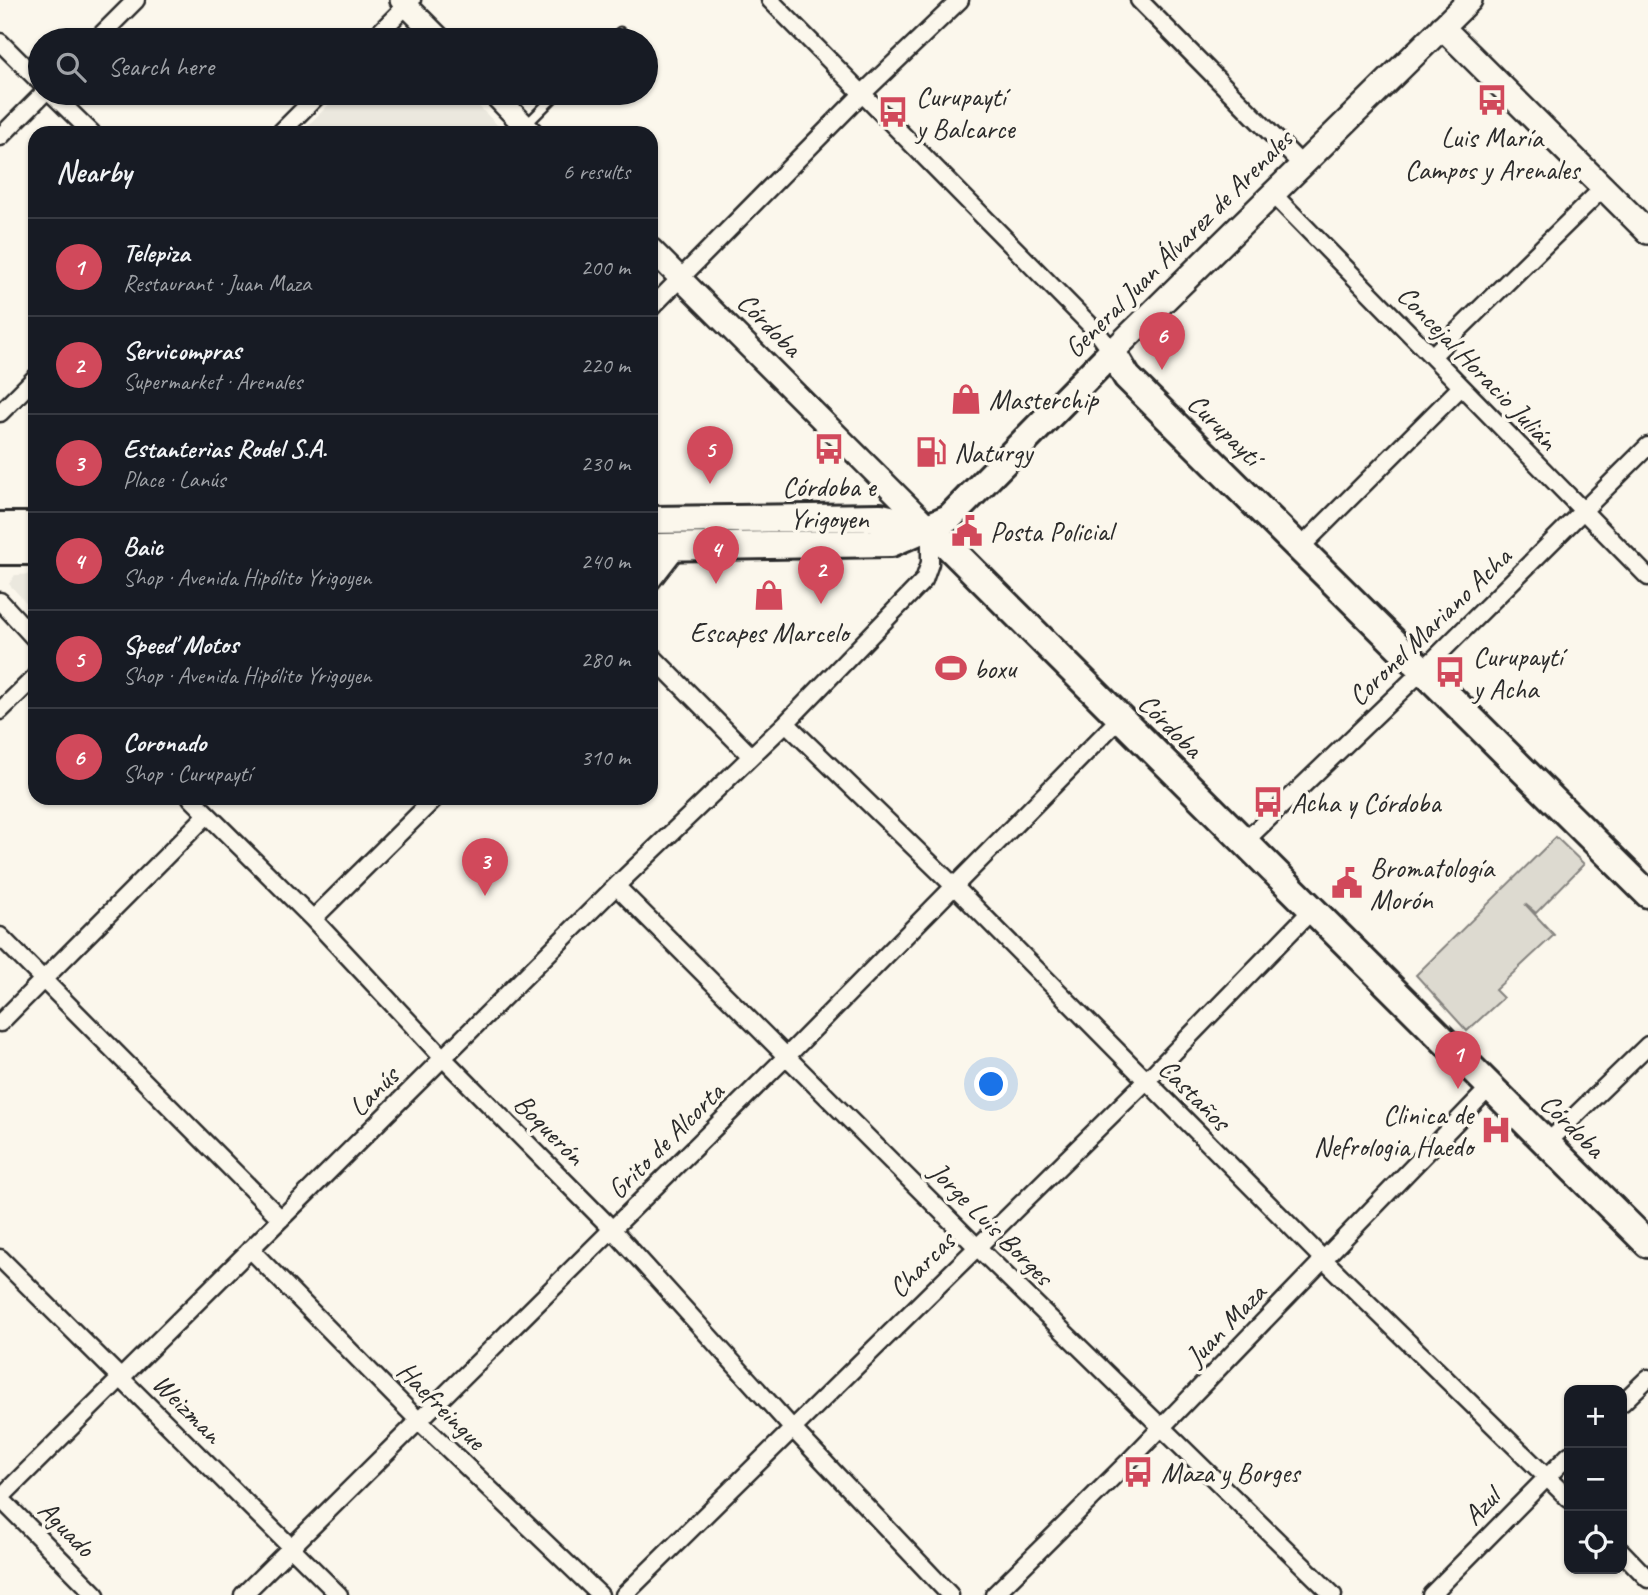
<!DOCTYPE html>
<meta charset="utf-8">
<style>
body{margin:0;font-family:Caveat,sans-serif;background:#20242c;color:#f1f3f6}
.controls{position:absolute;right:21px;bottom:21px;display:grid;overflow:hidden;border-radius:14px;box-shadow:0 2px 5px #0004}
.controls button{width:63px;height:63px;display:grid;place-items:center;padding:0;border:0;border-bottom:2px solid #363941;background:#171b24;color:#f1f3f6;font:35px sans-serif}
.you{position:absolute;left:992px;top:1085px;width:24px;height:24px;margin:-18px;border:5px solid #fff;border-radius:50%;background:#1a73e8;box-shadow:0 0 0 10px #1a73e833}
.badge{display:grid;place-items:center;width:46px;height:46px;border-radius:50%;background:#d1495b;color:#fff;font-size:23px;font-weight:700}
.pin{position:absolute;translate:-50% -58px;filter:drop-shadow(0 2px 4px #0008)}
.pin::after{content:'';position:absolute;top:37px;width:24px;height:21px;background:inherit;clip-path:polygon(0 0,100% 0,50% 100%)}
.list{margin:0;padding:0;list-style:none}
h2{display:flex;justify-content:space-between;align-items:center;height:91px;margin:0;padding:0 28px;font-size:30px}
h2 small{font-size:23px;font-weight:400;color:#9ea1a6}
.list li{display:grid;grid-template-columns:46px 1fr auto;gap:21px;align-items:center;box-sizing:border-box;height:98px;padding:0 28px;border-top:2px solid #363941}
.list b{display:block;font-size:26px;white-space:nowrap}
.list p{margin:0;font-size:23px;white-space:nowrap;color:#9ea1a6}
.list em{font-size:23px;font-style:normal;color:#9ea1a6}
.icon{flex:none;width:38px;height:38px;fill:none;stroke:currentColor;stroke-width:2;stroke-linecap:round;stroke-linejoin:round}
.map{position:relative;flex:none;width:1648px;height:1595px;overflow:hidden}
.search{position:absolute;background:#171b24;box-shadow:0 2px 5px #0004;left:28px;top:28px;width:630px;height:77px;display:flex;align-items:center;gap:18px;box-sizing:border-box;padding:0 24px;border-radius:38px;color:#9ea1a6;font-size:26px}
.panel{position:absolute;background:#171b24;box-shadow:0 2px 5px #0004;left:28px;top:126px;width:630px;height:679px;border-radius:21px}
.map>svg:first-child{display:block}
.built{fill:#ebe8de}
.green{fill:#dddad0;stroke:#84827e;stroke-width:2}
.lines{fill:none;stroke-linecap:round;stroke-linejoin:round}
.service-casing{stroke:#2b2b2b;stroke-width:13}
.minor-casing{stroke:#2b2b2b;stroke-width:21}
.tertiary-casing{stroke:#2b2b2b;stroke-width:26}
.secondary-casing{stroke:#2b2b2b;stroke-width:28}
.primary-casing{stroke:#2b2b2b;stroke-width:32}
.service{stroke:#fbf7ec;stroke-width:8}
.minor{stroke:#fbf7ec;stroke-width:16}
.tertiary{stroke:#fbf7ec;stroke-width:21}
.secondary{stroke:#fbf7ec;stroke-width:23}
.primary{stroke:#fbf7ec;stroke-width:26}
.labels{text-anchor:middle;stroke-width:7;stroke-linejoin:round;paint-order:stroke}
.poi-label{font-size:28px;fill:#2b2b2b;stroke:#fbf7ec;text-anchor:start}
.street-label{font-size:28px;fill:#2b2b2b;stroke:#fbf7ec}
</style>
<div class="map">
<svg width="1648" height="1595" viewBox="0 0 1648 1595">
<rect width="100%" height="100%" fill="#fbf7ec"/>
<filter id="ink" filterUnits="userSpaceOnUse"><feTurbulence type="fractalNoise" baseFrequency=".0143" numOctaves="2"/><feDisplacementMap in="SourceGraphic" scale="14" xChannelSelector="R" yChannelSelector="G"/><feConvolveMatrix kernelMatrix="1 2 1 2 8 2 1 2 1" color-interpolation-filters="sRGB"/></filter>
<g filter="url(#ink)">
<!-- built -->
<path class="built" d="M341,93H466L505,133H300Z
M35,574V612L9,584L15,575Z"/>
<!-- green -->
<path class="green" d="M1556,837L1584,864L1536,913L1525,904L1554,935L1495,990L1503,998L1467,1031L1416,975Z"/>
<g class="lines">
<defs>
<path id="service" d="M611,40L620,32
M525,126L558,93"/>
<path id="minor" d="M770,0L1098,333L1112,352
M1139,0L1301,164
M96,40L136,0
M372,40L412,0
M0,42L40,82
M51,93L92,133
M280,133L320,93
M0,137L44,93
M1272,193L1648,577
M651,308L863,93L960,0
M1432,356L1603,188
M0,413L35,378
M1301,547L1460,388
M651,582L679,546
M0,601L35,639
M651,655L751,756
M0,711L35,677
M786,723L953,885L1323,1259L1569,1499
M191,798L313,919L443,1058L612,1229L793,1429L950,1595
M1244,842L1424,669L1648,446
M616,886L976,1246L1333,1595
M313,919L435,798
M0,936L281,1219
M0,1023L207,815
M1547,1143L1648,1045
M250,1249L419,1421L600,1595
M0,1258L339,1595
M1622,1403L1648,1378
M0,1498L616,886L786,723L924,580L930,563V528
M0,1498L96,1595
M1622,1552L1648,1579
M243,1595L787,1056L1120,718
M624,1595L1146,1081L1312,910
M994,1595L1129,1461L1490,1087
M1431,1595L1569,1455"/>
<path id="tertiary" d="M401,0L441,40
M493,93L532,133
M651,249L930,528"/>
<path id="secondary" d="M1442,27L1648,232
M1112,352L1470,0"/>
<path id="primary" d="M651,520L881,517L930,528
M0,526H35
M930,528L1648,1244
M651,547L891,543L949,518L1112,352L1127,377L1648,894
M0,551H35"/>
</defs>
<!-- service casing -->
<use href="#service" class="service-casing"/>
<!-- minor casing -->
<use href="#minor" class="minor-casing"/>
<!-- tertiary casing -->
<use href="#tertiary" class="tertiary-casing"/>
<!-- secondary casing -->
<use href="#secondary" class="secondary-casing"/>
<!-- primary casing -->
<use href="#primary" class="primary-casing"/>
<!-- service -->
<use href="#service" class="service"/>
<!-- minor -->
<use href="#minor" class="minor"/>
<!-- tertiary -->
<use href="#tertiary" class="tertiary"/>
<!-- secondary -->
<use href="#secondary" class="secondary"/>
<!-- primary -->
<use href="#primary" class="primary"/>
</g>
</g>
<!-- icons -->
<defs>
<symbol id="bus-bare" viewBox="-9 -9 18 18"><path d="M-5-6H5V4H4V6H2V4H-2V6H-4V4H-5ZM-3.5-4V0h7V-4ZM-3.5 1.2v1.5H-2V1.2ZM2 1.2v1.5H3.5V1.2Z" fill="#d1495b" stroke="#fbf7ec" stroke-width="2.5" paint-order="stroke"/></symbol>
<symbol id="shop-bare" viewBox="-9 -9 18 18"><path d="M-5-2.5h2.3a2.7 3.5 0 0 1 5.4 0H5L5.5 6h-11ZM-1.5-2.5h3a1.5 2.3 0 0 0-3 0Z" fill="#d1495b" stroke="#fbf7ec" stroke-width="2.5" paint-order="stroke"/></symbol>
<symbol id="fuel-bare" viewBox="-9 -9 18 18"><path d="M-5.5-6h7V0h2V4h1.3V-2.5L3-4.5l.8-.8L6-3V5H2.5V1h-1V6h-7ZM-4.2-4.7v3.2H.2V-4.7Z" fill="#d1495b" stroke="#fbf7ec" stroke-width="2.5" paint-order="stroke"/></symbol>
<symbol id="civic-bare" viewBox="-9 -9 18 18"><path d="M-.6-6.5H3V-4.5H.6V-3L4-1V1h2V6H-6V1h2V-1L-.6-3ZM-1.2 2.5V6h2.4V2.5Z" fill="#d1495b" stroke="#fbf7ec" stroke-width="2.5" paint-order="stroke"/></symbol>
<symbol id="stadium-bare" viewBox="-9 -9 18 18"><path d="M0-5a6.5 5 0 1 0 0 10a6.5 5 0 1 0 0-10ZM-3.5-1.8h7v3.6h-7Z" fill="#d1495b" stroke="#fbf7ec" stroke-width="2.5" paint-order="stroke"/></symbol>
<symbol id="hospital-bare" viewBox="-9 -9 18 18"><path d="M-5-5h3v3.5h4V-5h3V5h-3V1.5h-4V5h-3Z" fill="#d1495b" stroke="#fbf7ec" stroke-width="2.5" paint-order="stroke"/></symbol>
</defs>
<g fill-rule="evenodd">
<use href="#bus-bare" x="1470" y="78" width="44" height="44"/>
<use href="#bus-bare" x="871" y="90" width="44" height="44"/>
<use href="#shop-bare" x="944" y="377" width="44" height="44"/>
<use href="#bus-bare" x="807" y="427" width="44" height="44"/>
<use href="#fuel-bare" x="909" y="430" width="44" height="44"/>
<use href="#civic-bare" x="945" y="509" width="44" height="44"/>
<use href="#shop-bare" x="747" y="573" width="44" height="44"/>
<use href="#stadium-bare" x="929" y="646" width="44" height="44"/>
<use href="#bus-bare" x="1428" y="650" width="44" height="44"/>
<use href="#bus-bare" x="1246" y="780" width="44" height="44"/>
<use href="#civic-bare" x="1325" y="861" width="44" height="44"/>
<use href="#hospital-bare" x="1474" y="1108" width="44" height="44"/>
<use href="#bus-bare" x="1116" y="1450" width="44" height="44"/>
</g>
<g class="labels">
<!-- poi labels -->
<g class="poi-label">
<text x="916" y="106">Curupaytí<tspan x="916" dy="32">y Balcarce</tspan></text>
<text x="1492" y="147" text-anchor="middle">Luis María<tspan x="1492" dy="32">Campos y Arenales</tspan></text>
<text x="989" y="409">Masterchip</text>
<text x="954" y="462">Naturgy</text>
<text x="829" y="496" text-anchor="middle">Córdoba e<tspan x="829" dy="32">Yrigoyen</tspan></text>
<text x="990" y="541">Posta Policial</text>
<text x="769" y="642" text-anchor="middle">Escapes Marcelo</text>
<text x="1473" y="666">Curupaytí<tspan x="1473" dy="32">y Acha</tspan></text>
<text x="974" y="678">boxu</text>
<text x="1291" y="812">Acha y Córdoba</text>
<text x="1370" y="877">Bromatología<tspan x="1370" dy="32">Morón</tspan></text>
<text x="1473" y="1124" text-anchor="end">Clinica de<tspan x="1473" dy="32">Nefrologia Haedo</tspan></text>
<text x="1161" y="1482">Maza y Borges</text>
</g>
<!-- street labels -->
<g class="street-label">
<text transform="translate(1178 243) rotate(-45)" y="10">General Juan Álvarez de Arenales</text>
<text transform="translate(770 324) rotate(45)" y="10">Córdoba</text>
<text transform="translate(1478 367) rotate(46)" y="10">Concejal Horacio Julián</text>
<text transform="translate(1225 429) rotate(44)" y="10">Curupaytí</text>
<text transform="translate(1429 626) rotate(-44)" y="10">Coronel Mariano Acha</text>
<text transform="translate(1171 725) rotate(45)" y="10">Córdoba</text>
<text transform="translate(373 1091) rotate(-45)" y="10">Lanús</text>
<text transform="translate(1195 1094) rotate(45)" y="10">Castaños</text>
<text transform="translate(1573 1125) rotate(45)" y="10">Córdoba</text>
<text transform="translate(550 1129) rotate(45)" y="10">Boquerón</text>
<text transform="translate(665 1140) rotate(-45)" y="10">Grito de Alcorta</text>
<text transform="translate(992 1223) rotate(45)" y="10">Jorge Luis Borges</text>
<text transform="translate(921 1264) rotate(-45)" y="10">Charcas</text>
<text transform="translate(1225 1324) rotate(-46)" y="10">Juan Maza</text>
<text transform="translate(442 1405) rotate(45)" y="10">Haefreingue</text>
<text transform="translate(188 1408) rotate(45)" y="10">Weizman</text>
<text transform="translate(1481 1506) rotate(-46)" y="10">Azul</text>
<text transform="translate(67 1528) rotate(45)" y="10">Aguado</text>
</g>
</g>
</svg>
<div class="controls">
<button>+</button>
<button>−</button>
<button><svg class="icon" aria-label="locate" viewBox="0 0 24 24"><circle cx="12" cy="12" r="6"/><path d="M12 2v4M12 18v4M2 12h4M18 12h4"/></svg></button>
</div>
<div class="you"></div>
<div class="pin badge" style="left:1458px;top:1089px">1</div>
<div class="pin badge" style="left:821px;top:604px">2</div>
<div class="pin badge" style="left:485px;top:896px">3</div>
<div class="pin badge" style="left:716px;top:584px">4</div>
<div class="pin badge" style="left:710px;top:484px">5</div>
<div class="pin badge" style="left:1162px;top:370px">6</div>
<div class="search"><svg class="icon" aria-label="search" viewBox="0 0 24 24"><circle cx="10" cy="10" r="6"/><path d="M15 15l6 6"/></svg>Search here</div>
<section class="panel">
<h2>Nearby<small>6 results</small></h2>
<ul class="list">
<li><span class="badge">1</span><div><b>Telepiza</b><p>Restaurant · Juan Maza</p></div><em>200 m</em></li>
<li><span class="badge">2</span><div><b>Servicompras</b><p>Supermarket · Arenales</p></div><em>220 m</em></li>
<li><span class="badge">3</span><div><b>Estanterias Rodel S.A.</b><p>Place · Lanús</p></div><em>230 m</em></li>
<li><span class="badge">4</span><div><b>Baic</b><p>Shop · Avenida Hipólito Yrigoyen</p></div><em>240 m</em></li>
<li><span class="badge">5</span><div><b>Speed' Motos</b><p>Shop · Avenida Hipólito Yrigoyen</p></div><em>280 m</em></li>
<li><span class="badge">6</span><div><b>Coronado</b><p>Shop · Curupaytí</p></div><em>310 m</em></li>
</ul>
</section>
</div>
